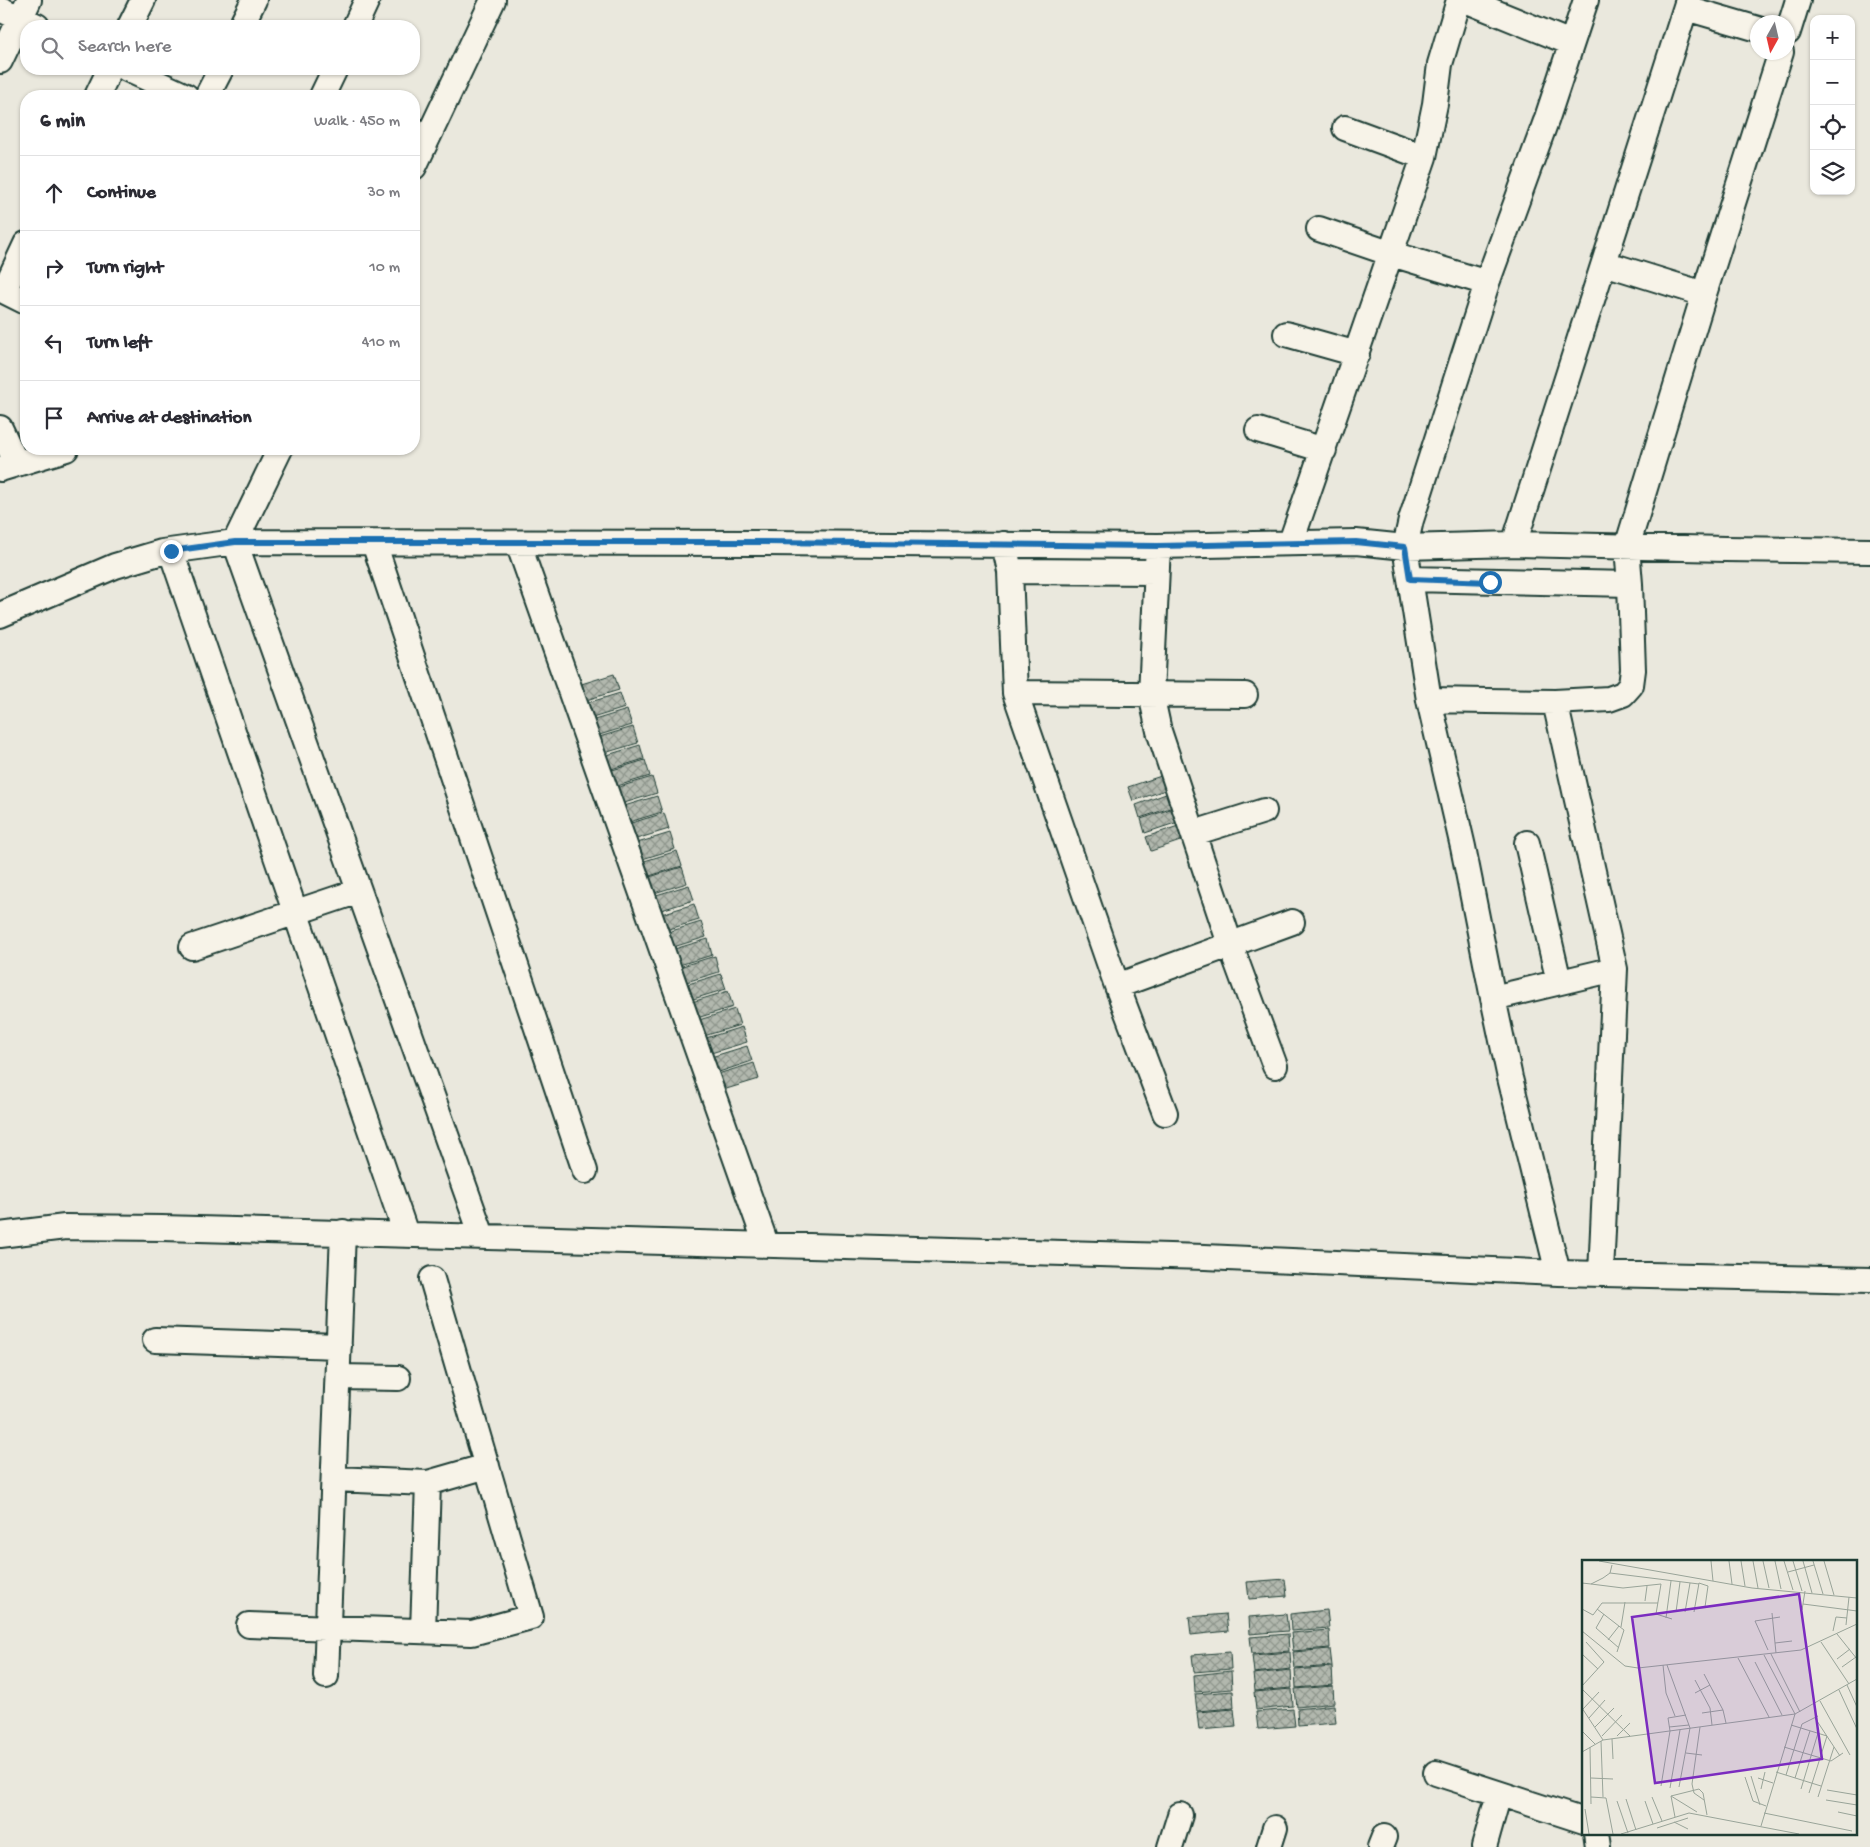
<!DOCTYPE html>
<meta charset="utf-8">
<style>
body{margin:0;font-family:"Gochi Hand",sans-serif;background:#f2f2f3;color:#2b2b33}
.controls{position:absolute;right:15px;top:15px;display:grid;overflow:hidden;border-radius:10px;box-shadow:0 1px 4px #0004}
.controls button{width:45px;height:45px;display:grid;place-items:center;padding:0;border:0;border-bottom:1px solid #e1e1e2;background:#fff;color:#2b2b33;font:25px sans-serif}
.compass{position:absolute;left:1750px;top:15px;width:45px;height:45px;border-radius:50%;background:#fff;box-shadow:0 1px 4px #0004;rotate:188deg}
.stop{position:absolute;width:15px;height:15px;margin:-11px;border:4px solid #1f6fb2;border-radius:50%;background:#fff}
.stop.end{background:#1f6fb2;border-color:#fff;box-shadow:0 1px 5px #0008}
.list{margin:0;padding:0;list-style:none}
h2{display:flex;justify-content:space-between;align-items:center;height:65px;margin:0;padding:0 20px;font-size:21px}
h2 small{font-size:16px;font-weight:400;color:#7c7c81}
.list li{display:grid;grid-template-columns:32px 1fr auto;gap:15px;align-items:center;box-sizing:border-box;height:75px;padding:0 20px;border-top:1px solid #e1e1e2}
.list b{display:block;font-size:19px;white-space:nowrap}
.list em{font-size:16px;font-style:normal;color:#7c7c81}
.icon{flex:none;width:28px;height:28px;fill:none;stroke:currentColor;stroke-width:2;stroke-linecap:round;stroke-linejoin:round}
.map{position:relative;flex:none;width:1870px;height:1847px;overflow:hidden}
.search{position:absolute;background:#fff;box-shadow:0 1px 4px #0004;left:20px;top:20px;width:400px;height:55px;display:flex;align-items:center;gap:12px;box-sizing:border-box;padding:0 18px;border-radius:20px;color:#7c7c81;font-size:19px}
.panel{position:absolute;background:#fff;box-shadow:0 1px 4px #0004;left:20px;top:90px;width:400px;height:365px;border-radius:20px}
.map>svg:first-child{display:block}
.building{fill:url(#building-cross-hatch);stroke:#1f3d34}
.lines{fill:none;stroke-linecap:round;stroke-linejoin:round}
.street-casing{stroke:#1f3d34;stroke-width:28}
.street{stroke:#f7f3e8;stroke-width:24}
.route{stroke:#1f6fb2;stroke-width:6}
.inset-road{fill:none;stroke:#99a499;stroke-width:1}
.view{fill:#7b2cbf;fill-opacity:0.15;stroke:#7b2cbf;stroke-width:2.5}
.inset-edge{fill:none;stroke:#1f3d34;stroke-width:2.5}
</style>
<div class="map">
<svg width="1870" height="1847" viewBox="0 0 1870 1847">
<defs>
<pattern id="building-cross-hatch" width="8" height="8" patternUnits="userSpaceOnUse" patternTransform="scale(1.25)"><rect width="8" height="8" fill="#b2b8ae"/><path d="M0 0l8 8M0 8l8-8" fill="none" stroke="#90978e"/></pattern>
</defs>
<rect width="100%" height="100%" fill="#eae8dd"/>
<filter id="ink" filterUnits="userSpaceOnUse"><feTurbulence type="fractalNoise" baseFrequency=".02" numOctaves="2"/><feDisplacementMap in="SourceGraphic" scale="10" xChannelSelector="R" yChannelSelector="G"/><feConvolveMatrix kernelMatrix="1 2 1 2 8 2 1 2 1" color-interpolation-filters="sRGB"/></filter>
<g filter="url(#ink)">
<!-- building -->
<path class="building" d="M614,674L619,690L583,701L578,685Z
M620,693L625,708L589,719L584,704Z
M627,710L632,725L596,736L591,721Z
M633,727L638,743L601,754L596,738Z
M640,745L644,759L608,770L604,756Z
M645,760L650,776L614,787L609,771Z
M1167,774L1171,788L1133,801L1128,787Z
M652,777L657,793L621,804L616,788Z
M1174,791L1179,805L1140,818L1136,805Z
M657,796L662,812L626,823L621,807Z
M1179,806L1184,820L1145,833L1141,819Z
M664,813L669,829L633,840L628,824Z
M1184,824L1189,838L1151,851L1146,837Z
M670,833L675,849L639,860L634,844Z
M677,851L682,866L646,877L641,862Z
M682,867L687,883L651,894L646,878Z
M689,885L694,900L658,911L653,896Z
M694,904L699,920L663,931L658,915Z
M701,922L706,937L670,948L665,933Z
M708,939L712,955L676,966L671,950Z
M715,956L719,972L683,983L679,967Z
M721,974L726,989L690,1000L685,985Z
M728,991L733,1007L697,1018L692,1002Z
M735,1009L740,1025L704,1036L699,1020Z
M742,1027L747,1042L711,1053L706,1038Z
M747,1046L752,1061L716,1073L711,1057Z
M754,1063L759,1079L723,1090L718,1074Z
M1285,1579L1287,1596L1249,1599L1247,1582Z
M1327,1610L1329,1628L1291,1631L1290,1614Z
M1226,1614L1228,1631L1191,1635L1189,1617Z
M1286,1614L1288,1631L1250,1634L1249,1617Z
M1329,1630L1330,1648L1293,1651L1291,1633Z
M1288,1634L1289,1651L1252,1654L1250,1637Z
M1330,1649L1332,1666L1295,1669L1293,1652Z
M1230,1652L1231,1669L1194,1672L1192,1655Z
M1290,1652L1291,1669L1254,1673L1252,1655Z
M1332,1667L1333,1685L1296,1688L1295,1670Z
M1291,1670L1292,1688L1255,1691L1253,1674Z
M1231,1671L1232,1689L1195,1692L1194,1675Z
M1333,1686L1334,1703L1297,1707L1295,1689Z
M1292,1689L1293,1706L1256,1710L1254,1692Z
M1233,1691L1234,1708L1197,1711L1195,1694Z
M1334,1705L1336,1723L1298,1726L1297,1709Z
M1234,1709L1236,1727L1199,1730L1197,1712Z
M1293,1709L1295,1726L1258,1729L1256,1712Z"/>
<g class="lines">
<defs>
<path id="street" d="M1465,0L1571,43
M1686,8L1758,29
M0,9L37,26
M130,26L143,0
M241,26L254,0
M355,26L367,0
M1788,32L1798,0
M0,61L29,0
M127,69L186,96
M97,96L110,69
M207,96L221,69
M322,96L335,69
M1345,128L1424,157
M414,167L493,0
M1319,229L1392,254L1487,283
M1604,263L1704,294
M0,289L26,302
M4,291L26,244
M1286,334L1357,354
M0,428L17,464
M1258,430L1324,450
M280,449L235,542L482,1236
M0,469L66,449
M1291,542L1424,157L1435,104L1440,64L1459,0
M374,543L585,1171
M518,543L766,1244
M1004,544L1010,571L1015,693L1117,986L1165,1113
M1514,544L1688,0
M1158,546L1151,694L1159,731L1230,944L1275,1066
M171,551L406,1234
M1010,571L1156,572
M1410,579L1630,584
M0,615L115,566L162,552L235,542L764,543L1158,546L1356,542L1405,547L1514,544L1725,549L1870,551
M1015,693L1245,695
M1429,700L1555,702L1609,699L1623,694L1631,685L1633,670L1630,584L1627,547L1704,294L1781,52
M1555,702L1615,969L1601,1274
M1194,833L1264,811
M1527,843L1559,982
M192,947L359,891
M1117,986L1292,922
M1493,998L1615,969
M0,1235L65,1227L162,1228L1205,1257L1558,1273L1870,1280
M1558,1273L1510,1078L1493,998L1463,847L1429,700L1405,547L1411,520L1487,283L1546,121L1586,0
M155,1340L339,1346
M338,1377L398,1378
M334,1479L428,1483L487,1466
M249,1625L472,1633L531,1617L432,1279
M423,1631L428,1483
M326,1676L343,1232
M1436,1773L1584,1821
M1596,1833L1598,1847
M1170,1847L1180,1815
M1269,1847L1275,1828
M1380,1847L1384,1837
M1484,1847L1499,1794"/>
</defs>
<!-- street casing -->
<use href="#street" class="street-casing"/>
<!-- street -->
<use href="#street" class="street"/>
</g>
</g>
<g class="lines" filter="url(#ink)">
<!-- route -->
<path class="route" d="M171,551L235,542H764L1158,546L1356,542L1405,547L1410,579L1490,582"/>
</g>
<!-- overview -->
<g transform="translate(1582 1560)">
<rect width="275" height="275" fill="#eae8dd"/>
<path class="inset-road" d="M17,1L170,28L275,38M129,1L131,21M147,1L150,24M159,1L163,26M171,1L176,28M181,1L187,28M193,1L199,29M202,1L211,30M211,1L220,31M221,1L230,33M231,1L241,34M242,1L252,35M206,12L232,5M28,13L117,24M0,23L9,24L21,18L28,13L30,5M117,23L126,26L123,47M9,24L41,28L79,24M79,24L74,54L90,59M63,41L65,26M221,44L275,51M0,49L11,55L20,43H76M15,49L42,70L35,92M220,50L223,31M94,52L98,22M103,52L108,23M112,52L117,23M190,53L194,93M22,54L14,68L37,88M84,58L89,21M264,65L267,37M39,67L43,42M0,71L43,106L56,108L219,90L275,64M251,71L254,57L265,58M255,74L275,99M26,80L37,66M239,82L267,124M193,83L210,81M186,90L173,61L198,57M0,94L16,109M189,94L218,152M156,98L187,157M255,99L268,89M173,102L200,155M81,105L84,133L93,156M85,105L108,168L97,227M260,107L274,97M122,114L141,150L144,163M113,120L128,148L130,165M265,125L275,147M0,126L22,102L4,82M0,129L48,176M257,130L275,169M113,133L128,125M238,141L268,195M0,148L21,180M1,149L17,132M120,153L141,150M7,158L23,140M233,158L258,196M209,165L245,176L227,233M13,167L32,148M87,167L107,165M118,167L110,224L112,233L122,240M0,171L13,184M20,176L40,155M35,176L48,163M30,179L31,199M19,181L21,237M8,187L9,244M202,187L249,201L261,193M0,192L21,180L213,154L275,119M104,193L120,195M194,212L239,226M204,215L220,164L236,156M169,216L178,245M163,217L171,241L184,246M9,218L31,219M176,218L191,223M213,218L228,171M79,226L88,171L86,158L104,155M88,228L98,170M179,229L183,212M219,229L236,173M245,230L275,235M89,236L115,252M9,237L24,238L31,274M70,237L80,261M236,237L252,187M44,239L54,270M244,240L275,245M35,241L46,273M63,241L71,264M3,249L7,274M256,252L275,256M182,253L270,271M93,257L89,236L117,229L121,233L125,255M92,262L106,269M179,266L213,154L182,95M75,268L106,258M39,274L107,253L217,274"/>
<path class="view" d="M217,34L240,199L73,223L50,57Z"/>
<rect width="275" height="275" class="inset-edge"/>
</g>
</svg>
<div class="controls">
<button>+</button>
<button>−</button>
<button><svg class="icon" aria-label="locate" viewBox="0 0 24 24"><circle cx="12" cy="12" r="6"/><path d="M12 2v4M12 18v4M2 12h4M18 12h4"/></svg></button>
<button><svg class="icon" aria-label="layers" viewBox="0 0 24 24"><path d="M12 4l9 5-9 5-9-5zM3 14l9 5 9-5"/></svg></button>
</div>
<svg class="compass" viewBox="-18 -18 36 36"><path d="M0-13l5 13h-10z" fill="#e53935"/><path d="M0 13l5-13h-10z" fill="#7c7c81"/></svg>
<div class="stop" style="left:1490px;top:582px"></div>
<div class="stop end" style="left:171px;top:551px"></div>
<div class="search"><svg class="icon" aria-label="search" viewBox="0 0 24 24"><circle cx="10" cy="10" r="6"/><path d="M15 15l6 6"/></svg>Search here</div>
<section class="panel">
<h2>6 min<small>Walk · 450 m</small></h2>
<ul class="list">
<li><svg class="icon" aria-label="ahead" viewBox="0 0 24 24"><path d="M12 20V5M6 11l6-6 6 6"/></svg><div><b>Continue</b></div><em>30 m</em></li>
<li><svg class="icon" aria-label="right" viewBox="0 0 24 24"><path d="M7 20v-9h11M14 6l5 5-5 5"/></svg><div><b>Turn right</b></div><em>10 m</em></li>
<li><svg class="icon" aria-label="left" viewBox="0 0 24 24"><path d="M17 20v-9H6M10 6l-5 5 5 5"/></svg><div><b>Turn left</b></div><em>410 m</em></li>
<li><svg class="icon" aria-label="arrive" viewBox="0 0 24 24"><path d="M6 21V4h12l-3 4 3 4H6"/></svg><div><b>Arrive at destination</b></div></li>
</ul>
</section>
</div>
